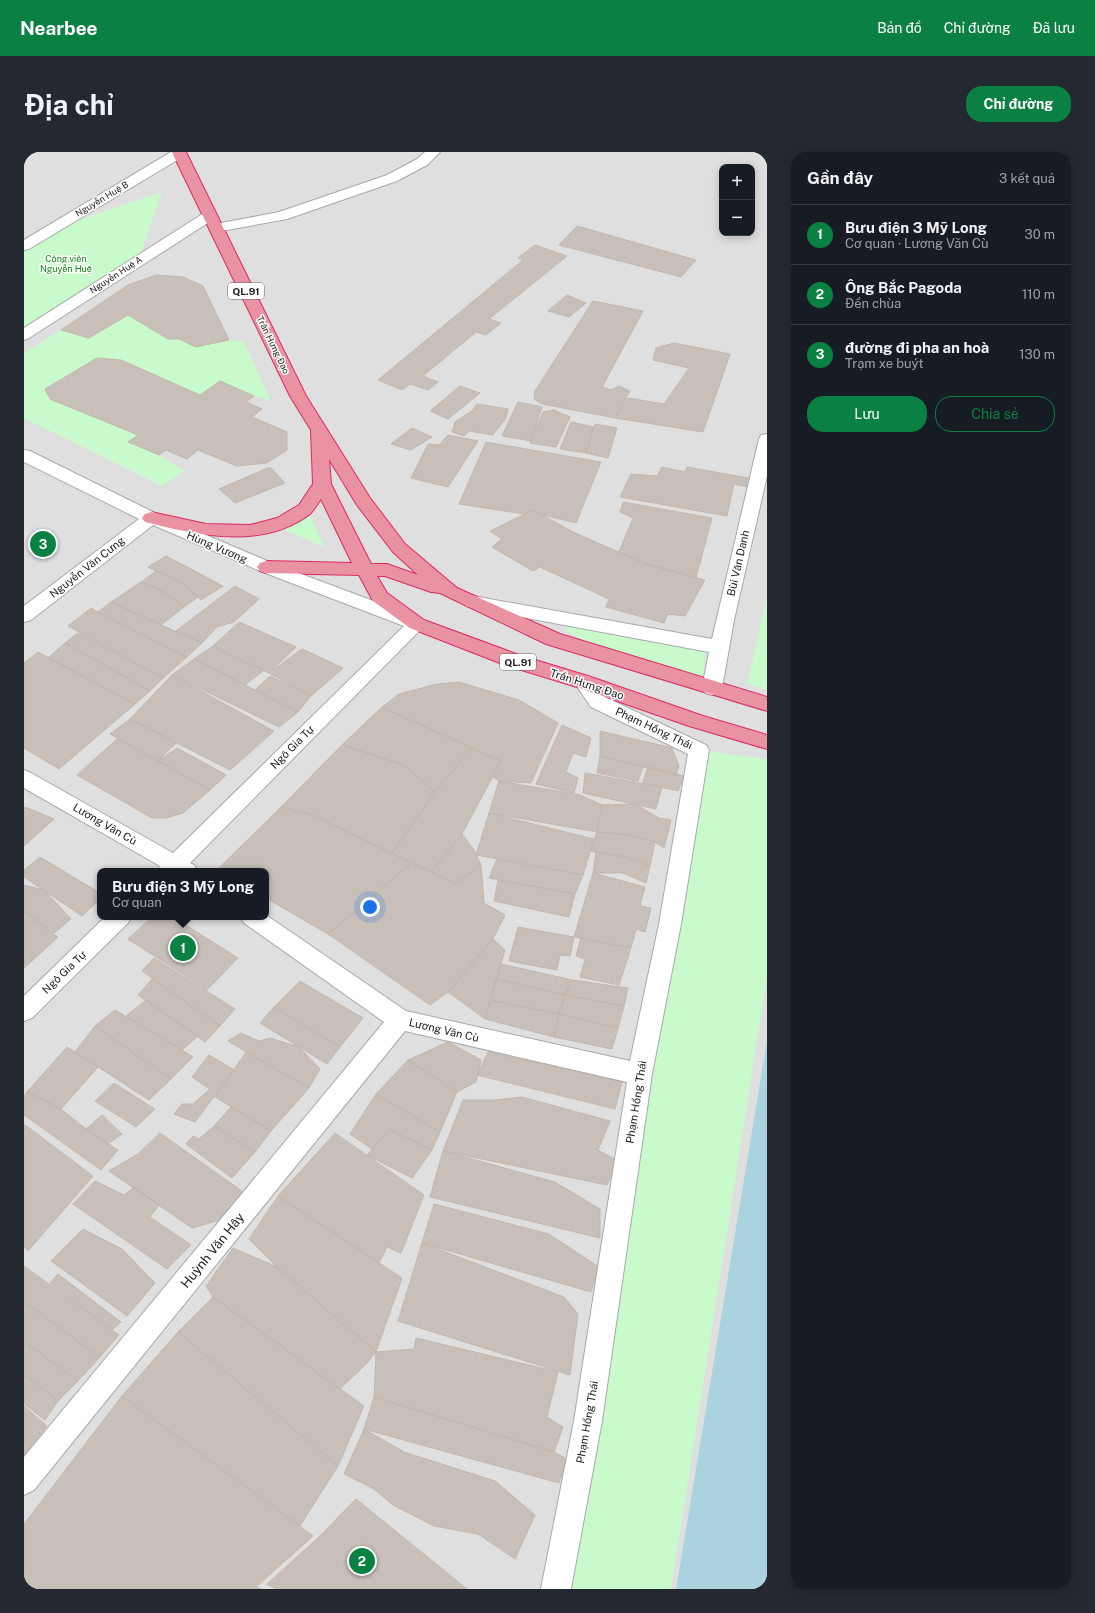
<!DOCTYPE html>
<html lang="vi">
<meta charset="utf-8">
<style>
body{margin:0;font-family:"Public Sans",sans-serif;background:#242831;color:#f1f3f6}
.controls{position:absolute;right:12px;top:12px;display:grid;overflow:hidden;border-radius:8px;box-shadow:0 2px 10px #0003}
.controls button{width:36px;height:36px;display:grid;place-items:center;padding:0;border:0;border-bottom:1px solid #363941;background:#171b24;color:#f1f3f6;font:20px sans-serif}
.you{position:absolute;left:346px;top:755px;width:14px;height:14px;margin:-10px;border:3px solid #fff;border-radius:50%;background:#1a73e8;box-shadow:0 0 0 6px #1a73e833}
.badge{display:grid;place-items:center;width:26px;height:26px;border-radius:50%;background:#0b8043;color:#fff;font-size:13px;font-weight:700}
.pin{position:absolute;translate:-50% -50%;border:2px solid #fff;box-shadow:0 1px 4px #0006}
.popup{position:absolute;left:73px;top:716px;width:172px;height:52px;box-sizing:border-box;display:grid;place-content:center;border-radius:8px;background:#171b24;filter:drop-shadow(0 1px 3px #0005);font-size:13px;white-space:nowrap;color:#9ea1a6}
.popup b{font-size:15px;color:#f1f3f6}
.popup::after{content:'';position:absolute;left:50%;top:100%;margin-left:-8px;border:8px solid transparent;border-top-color:#171b24}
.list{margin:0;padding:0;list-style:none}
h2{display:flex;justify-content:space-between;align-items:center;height:52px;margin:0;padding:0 16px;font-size:17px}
h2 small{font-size:13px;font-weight:400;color:#9ea1a6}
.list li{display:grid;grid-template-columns:26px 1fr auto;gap:12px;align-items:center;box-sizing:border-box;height:60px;padding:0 16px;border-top:1px solid #363941}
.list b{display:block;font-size:15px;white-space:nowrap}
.list p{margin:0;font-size:13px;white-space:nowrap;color:#9ea1a6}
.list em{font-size:13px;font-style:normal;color:#9ea1a6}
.actions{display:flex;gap:8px;padding:12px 16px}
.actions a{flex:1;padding:9px 0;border:1px solid #0b8043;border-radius:16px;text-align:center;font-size:14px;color:#0b8043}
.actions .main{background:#0b8043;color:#fff}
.map{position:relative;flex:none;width:743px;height:1437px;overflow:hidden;border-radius:16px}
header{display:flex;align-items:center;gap:24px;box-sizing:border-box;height:56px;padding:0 20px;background:#0b8043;color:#fff}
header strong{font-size:19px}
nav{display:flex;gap:22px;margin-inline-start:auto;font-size:14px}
.intro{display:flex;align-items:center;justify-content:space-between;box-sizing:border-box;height:96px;padding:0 24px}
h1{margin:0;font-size:28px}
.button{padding:10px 18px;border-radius:16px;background:#0b8043;color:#fff;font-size:14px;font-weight:700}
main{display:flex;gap:24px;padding:0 24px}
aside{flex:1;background:#171b24;border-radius:16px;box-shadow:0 2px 10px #0003}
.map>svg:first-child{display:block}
.residential{fill:#e0dfdf;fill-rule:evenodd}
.park{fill:#c8facc}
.water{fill:#aad3df}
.building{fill:#c7bfb8;stroke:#c4b6ab}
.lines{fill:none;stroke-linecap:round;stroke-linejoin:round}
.minor-casing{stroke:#a9a9a9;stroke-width:2}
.highway-casing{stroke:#dc2a67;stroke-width:2}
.minor{fill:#fff;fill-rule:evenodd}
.highway{fill:#e892a2;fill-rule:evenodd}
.labels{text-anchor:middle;stroke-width:3;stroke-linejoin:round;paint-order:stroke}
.far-street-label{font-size:9px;fill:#222;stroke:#fff}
.far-park-label{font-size:9px;fill:#0c8416;stroke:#fff}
.shield{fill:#fff;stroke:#646464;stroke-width:1}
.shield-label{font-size:10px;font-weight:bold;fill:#222}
.street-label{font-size:11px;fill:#222;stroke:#fff}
.near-street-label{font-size:13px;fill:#222;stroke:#fff}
</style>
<header>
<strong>Nearbee</strong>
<nav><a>Bản đồ</a><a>Chỉ đường</a><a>Đã lưu</a></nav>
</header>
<div class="intro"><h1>Địa chỉ</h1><a class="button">Chỉ đường</a></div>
<main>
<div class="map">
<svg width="743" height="1437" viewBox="0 0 743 1437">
<rect width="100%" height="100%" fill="#f2efe9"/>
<!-- residential -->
<path class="residential" d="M0,0H743V888L652,1437H0ZM698,15H728V81H698ZM76,719H242V765H76Z"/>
<!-- park -->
<path class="park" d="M138,40L114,109L0,184V95L30,76Z
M104,163L144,187H155L172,195L205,188L220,190L247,249L230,244L196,229L176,243L97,208L74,206L21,237L26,247L114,283L105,290L135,303L160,319L138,334L0,266V201L37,178L65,186Z
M286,364L300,395L260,378Z
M743,445V538L723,532Z
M541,474L682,500L679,525L645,517L571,495L542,479Z
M675,598L743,607V824L647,1437H532Z"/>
<!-- water -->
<path class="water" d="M743,888V1437H652Z"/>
<!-- building -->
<path class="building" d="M553,74L672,108L657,125L535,93Z
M511,93L543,104L465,167L477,171L462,183L452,180L399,224L414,230L404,238L386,232L378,238L354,228L499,108L494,106Z
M132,123L159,125L179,134L205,188L172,195L155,187H144L104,163L65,186L37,178L104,133Z
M543,143L562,151L545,165L524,159Z
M569,149L619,159L578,235L587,238L595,234L606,239L591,266L518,252L510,247L511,239Z
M650,191L706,202L679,280L591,266L604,246L640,252L665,216L629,208L632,196Z
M73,206L97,208L176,243L196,229L230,244L222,250L238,257L228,265L263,280V298L243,311L213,314L174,298L163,307L142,298L135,303L104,290L114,283L26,247L21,237Z
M436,234L456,241L424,267L406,259Z
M494,250L518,255L507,289L478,284Z
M453,252L484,257L482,266L469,283L445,279L440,284L428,280L431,270L448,259Z
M530,258L546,265L532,295L506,291L519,260Z
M547,270L570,275L562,301L536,297Z
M571,272L593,276L584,306L562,301Z
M388,276L408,285L387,298L367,292Z
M424,283L454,289L424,335L387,326L404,292L415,293Z
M462,290L577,310L552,371L519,363L509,358L500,362L435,352Z
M246,315L261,331L211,351L195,337Z
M638,315L661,320L663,315L724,326L723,335L710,332L703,364L596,345L607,322L633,324Z
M599,350L688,366L672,426L622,412L595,400L609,366L596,360Z
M509,358L551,381L622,412L681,428L661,464L644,462L640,471L582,455L585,447L516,415L509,419L468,395L478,387L466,379Z
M142,404L199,434L177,448L158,431L124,415Z
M132,419L158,431L174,445L160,455L140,440L117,430Z
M117,430L140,440L160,455L137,473L87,450Z
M211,434L235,447L210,470L193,475L178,491L152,479Z
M87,450L137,473L178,491L163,505L74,460Z
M67,456L74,460L163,505L139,526L44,474Z
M215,470L272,495L245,521L189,494Z
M54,481L139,526L126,539L41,491Z
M41,491L126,539L111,552L24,506Z
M189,494L239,519L221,533L170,507Z
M278,497L319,516L287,544L245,521Z
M14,500L111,552L35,617L0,596V511Z
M170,507L231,538L274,560L255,575L148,523Z
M148,523L250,579L206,618L106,567Z
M246,524L287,544L274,560L231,538Z
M435,530L495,548L534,571L507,631L475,629L468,624L477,609L358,555L375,542L413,532Z
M358,555L447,596L411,640L380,613L318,593Z
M106,567L152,591L134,609L86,582Z
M538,573L567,586L562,605L549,601L542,620L554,626L550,641L512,632Z
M576,579L648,596L655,614L652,623L576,604Z
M93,587L134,609L186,638L159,661L142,666H128L53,623Z
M318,593L380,613L411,640L368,701L286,662L257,655Z
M153,596L202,623L186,638L134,609Z
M447,596L477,609L438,682L407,720L368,701L411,640Z
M576,604L619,614L614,629L573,621Z
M624,615L660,624L654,639L619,631Z
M561,621L638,635L632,657L559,641Z
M475,629L556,643L578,653L573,680L465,661Z
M611,652L635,666L647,668L640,696L631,690L606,683L573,680L578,653Z
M1,655L30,667L0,694V656Z
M257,655L286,662L387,711L304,782L242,746V719L193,718Z
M465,661L570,687L559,723L452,703Z
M573,680L606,683L631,690L626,714L602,705L566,699Z
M438,682L450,698L457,713L431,732L407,720Z
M572,700L602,705L626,714L622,731L599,721H569Z
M16,705L76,741V747L58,764L0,725V718Z
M473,707L559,723L551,742L465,726Z
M387,711L431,732L457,713L460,751L481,763L469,787L424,840L406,853L304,782Z
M569,721L621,735L616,754L627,756L621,780L612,777L607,796L550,785Z
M474,728L551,742L545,765L470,749Z
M0,733L20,738L47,767L29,782L0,758Z
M0,758L29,782L34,785L10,807L0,797Z
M128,765H149L214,806L183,838L104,787Z
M494,775L550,785L546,804L536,803L533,818L485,809Z
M557,786L607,796L595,833L556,825L561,807L552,804Z
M469,787L481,798L461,867L424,840Z
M0,797L10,807L0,816Z
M130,806L211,857L196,874L118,819Z
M477,812L548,828L541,843L472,827Z
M128,827L196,874L181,890L114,843Z
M472,827L541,843L535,862L466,848Z
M548,828L604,836L600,854L541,843Z
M276,829L339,866L316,895L250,855Z
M541,843L600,854L594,876L535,862Z
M122,848L174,884L158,898L102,864Z
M466,848L535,862L530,885L461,867Z
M250,855L316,895L303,912L236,871Z
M91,858L158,898L169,905L147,927L71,874Z
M535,862L594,876L588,897L530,885Z
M71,874L147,927L125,948L51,900Z
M217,881L235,889L246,886L275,895L296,917L285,936L204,889Z
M424,890L457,908L452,930L433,940L384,908Z
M43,895L74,915L37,957L3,940Z
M222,900L285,936L247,979L191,945Z
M464,900L598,930L591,957L453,923Z
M185,903L210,918L171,970L150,962L158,952H169L186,937L168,925Z
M384,908L433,940L416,980L352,942Z
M90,931L131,957L112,975L71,949Z
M3,940L37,957L62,977L94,998L77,1018L0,963V945Z
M352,942L416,980L408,998L366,978L348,997L326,982Z
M498,945L586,969L574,998L594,1009L583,1033L419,999L439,948H470Z
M207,955L247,979L231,1000L190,974Z
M78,963L98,982L84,992L62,977Z
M0,972L69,1024L4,1099L0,1095Z
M190,974L231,1000L208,1026L162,992L169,984L175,987Z
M366,978L408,998L388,1026L343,1003Z
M136,981L222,1042L203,1066L168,1076L85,1019L114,1002Z
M311,981L400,1043L377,1101L363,1095L355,1111L254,1044Z
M419,999L531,1030L576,1057V1086L406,1045Z
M71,1029L100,1043L110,1035L135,1053L126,1065L167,1093L143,1117L49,1052Z
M254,1044L378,1126L352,1200L253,1115L225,1087Z
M410,1052L525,1082L575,1115L567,1140L398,1091Z
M59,1077L98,1097L131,1131L103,1164L27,1109Z
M398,1091L540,1145L554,1162L546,1223L374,1169Z
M209,1096L253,1115L352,1200L342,1212L316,1237L189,1145L182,1134Z
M0,1114L95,1183L76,1205L0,1150Z
M34,1122L97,1170L88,1178L26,1131Z
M189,1145L340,1254L314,1314L154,1180Z
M0,1150L76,1205L54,1229L0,1189Z
M154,1180L314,1314L276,1374L98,1244Z
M392,1186L534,1220L523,1265L539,1275L530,1300L350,1245L352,1200L390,1197Z
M0,1189L54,1229L34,1249L0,1222Z
M0,1222L34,1249L21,1268L0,1252Z
M98,1244L289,1384L232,1435L237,1437H0V1372Z
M350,1245L530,1300L543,1307L535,1331L340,1277Z
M0,1254L23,1274L0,1303Z
M340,1277L380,1300L471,1329L511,1363L491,1407L454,1382L410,1374L369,1353L350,1337L320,1322Z
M332,1347L443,1437H252L243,1432L293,1387Z"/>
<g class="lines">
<defs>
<path id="minor" d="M147,0L162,1L160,4L5,97L0,98V88Z
M401,0H416L403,13L373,29L263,67L192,80L187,79L185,76L187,73L192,72L255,60L363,23L393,7Z
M185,60L190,61L192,64L190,67L5,186L0,188V176L180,61Z
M743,282V324L710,468L698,536L695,541L688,543L681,541L678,536L685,500L449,456L442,454L440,450L442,446L449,444L688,487L735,287L737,283Z
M0,298L6,299L133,362L248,411L400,468L402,472L166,711L170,713L173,719H133L136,714L0,636V618L7,621L149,701L380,474L236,419L129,373L7,468L0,470V454L115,367L0,310Z
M560,523L567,525L581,545L682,593L685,598L657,772L628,922L578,1269L547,1437H517L550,1269L603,930L381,879L10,1338L0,1343V1305L360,870L220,771L217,765H242V763L382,859L606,909L635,772L664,602L567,555L550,530L553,525Z
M81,765H107L104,771L8,866L0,869V844Z"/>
<path id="highway" d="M148,0H162L282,244L346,346L381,392L433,436L536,482L743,545V559L522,492L416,441L407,440L361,424H353L363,441L400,468L495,503L567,525L679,564L743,583V597L665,574L553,535L481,513L386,476L349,449L335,423L242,421L236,419L233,415L236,411L242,409L328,411L297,347C294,351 290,358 286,362C239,398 173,383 121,370L118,366L121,362L127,360L182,372L226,373L253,366L275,353L289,332L287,278L266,244ZM305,307L333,353L369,400L394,423L363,412H347L307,332Z"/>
</defs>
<!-- minor casing -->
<use href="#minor" class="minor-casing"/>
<!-- highway casing -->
<use href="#highway" class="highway-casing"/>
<!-- minor -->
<use href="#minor" class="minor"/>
<!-- highway -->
<use href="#highway" class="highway"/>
</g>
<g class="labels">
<!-- far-street labels -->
<g class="far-street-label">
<text transform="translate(78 47) rotate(-31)" y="3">Nguyễn Huệ B</text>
<text transform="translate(92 123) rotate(-33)" y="3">Nguyễn Huệ A</text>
<text transform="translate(249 193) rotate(64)" y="3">Trần Hưng Đạo</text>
</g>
<!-- far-park labels -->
<g class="far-park-label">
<text x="42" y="110">Công viên<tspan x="42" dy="10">Nguyễn Huệ</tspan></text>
</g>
<!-- shield labels -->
<g class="shield">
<rect x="204" y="131" width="36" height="16" rx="3"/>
<rect x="476" y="502" width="36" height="16" rx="3"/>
</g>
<g class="shield-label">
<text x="222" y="143">QL.91</text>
<text x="494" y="514">QL.91</text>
</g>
<!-- street labels -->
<g class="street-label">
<text transform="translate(193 395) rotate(23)" y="4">Hùng Vương</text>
<text transform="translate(714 411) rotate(-77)" y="4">Bùi Văn Danh</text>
<text transform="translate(63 415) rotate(-38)" y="4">Nguyễn Văn Cưng</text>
<text transform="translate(563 532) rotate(18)" y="4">Trần Hưng Đạo</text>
<text transform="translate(630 576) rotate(25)" y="4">Phạm Hồng Thái</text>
<text transform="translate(268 595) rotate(-45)" y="4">Ngô Gia Tự</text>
<text transform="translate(81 672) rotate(30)" y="4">Lương Vãn Cù</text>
<text transform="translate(40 820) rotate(-44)" y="4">Ngô Gia Tự</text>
<text transform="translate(420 878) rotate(13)" y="4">Lương Vãn Cù</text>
<text transform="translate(612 950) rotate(-81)" y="4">Phạm Hồng Thái</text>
<text transform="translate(563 1270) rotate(-80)" y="4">Phạm Hồng Thái</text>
</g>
<!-- near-street labels -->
<g class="near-street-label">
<text transform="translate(188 1098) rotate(-51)" y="5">Huỳnh Văn Hây</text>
</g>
</g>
</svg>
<div class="controls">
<button>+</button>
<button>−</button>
</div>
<div class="you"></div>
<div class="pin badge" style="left:159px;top:796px">1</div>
<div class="popup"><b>Bưu điện 3 Mỹ Long</b>Cơ quan</div>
<div class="pin badge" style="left:338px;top:1409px">2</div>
<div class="pin badge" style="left:19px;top:392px">3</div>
</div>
<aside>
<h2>Gần đây<small>3 kết quả</small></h2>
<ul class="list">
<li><span class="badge">1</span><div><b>Bưu điện 3 Mỹ Long</b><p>Cơ quan · Lương Vãn Cù</p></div><em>30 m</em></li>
<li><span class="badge">2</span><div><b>Ông Bắc Pagoda</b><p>Đền chùa</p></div><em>110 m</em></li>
<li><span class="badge">3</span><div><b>đường đi pha an hoà</b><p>Trạm xe buýt</p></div><em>130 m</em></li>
</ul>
<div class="actions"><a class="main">Lưu</a><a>Chia sẻ</a></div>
</aside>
</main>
